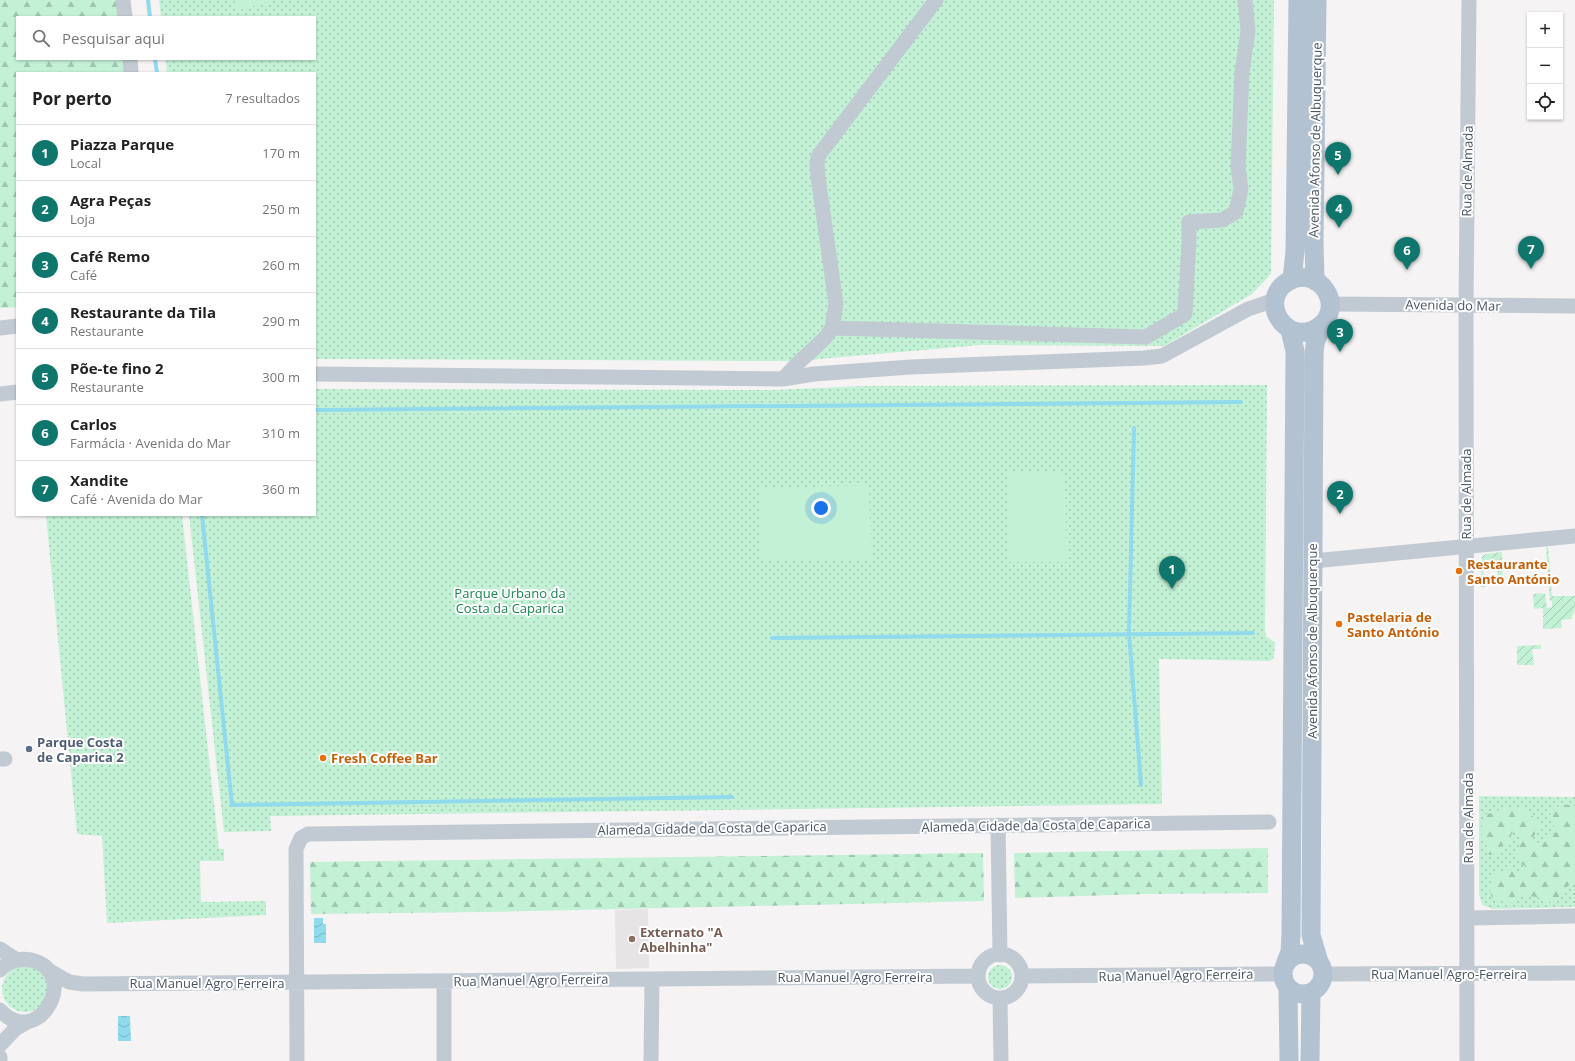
<!DOCTYPE html>
<html lang="pt">
<meta charset="utf-8">
<style>
body{margin:0;font-family:"Open Sans",sans-serif;background:#f6f6f6;color:#222}
.controls{position:absolute;right:12px;top:12px;display:grid;overflow:hidden;border-radius:0px;box-shadow:0 1px 3px #0004}
.controls button{width:36px;height:36px;display:grid;place-items:center;padding:0;border:0;border-bottom:1px solid #e0e0e0;background:#fff;color:#222;font:20px sans-serif}
.you{position:absolute;left:821px;top:508px;width:14px;height:14px;margin:-10px;border:3px solid #fff;border-radius:50%;background:#1a73e8;box-shadow:0 0 0 6px #1a73e833}
.badge{display:grid;place-items:center;width:26px;height:26px;border-radius:50%;background:#0f766e;color:#fff;font-size:13px;font-weight:700}
.pin{position:absolute;translate:-50% -33px;filter:drop-shadow(0 1px 2px #0008)}
.pin::after{content:'';position:absolute;top:21px;width:14px;height:12px;background:inherit;clip-path:polygon(0 0,100% 0,50% 100%)}
.list{margin:0;padding:0;list-style:none}
h2{display:flex;justify-content:space-between;align-items:center;height:52px;margin:0;padding:0 16px;font-size:17px}
h2 small{font-size:13px;font-weight:400;color:#767676}
.list li{display:grid;grid-template-columns:26px 1fr auto;gap:12px;align-items:center;box-sizing:border-box;height:56px;padding:0 16px;border-top:1px solid #e0e0e0}
.list b{display:block;font-size:15px;white-space:nowrap}
.list p{margin:0;font-size:13px;white-space:nowrap;color:#767676}
.list em{font-size:13px;font-style:normal;color:#767676}
.icon{flex:none;width:22px;height:22px;fill:none;stroke:currentColor;stroke-width:2;stroke-linecap:round;stroke-linejoin:round}
.map{position:relative;flex:none;width:1575px;height:1061px;overflow:hidden}
.search{position:absolute;background:#fff;box-shadow:0 1px 3px #0004;left:16px;top:16px;width:300px;height:44px;display:flex;align-items:center;gap:10px;box-sizing:border-box;padding:0 14px;border-radius:0px;color:#767676;font-size:15px}
.panel{position:absolute;background:#fff;box-shadow:0 1px 3px #0004;left:16px;top:72px;width:300px;height:444px;border-radius:0px}
.map>svg:first-child{display:block}
.education{fill:#e6e4e5}
.grass{fill:url(#grass-dots)}
.forest{fill:url(#forest-firs)}
.garden{fill:url(#garden-furrows)}
.pitch{fill:#c3f1d5}
.water{fill:url(#water-waves)}
.lines{fill:none;stroke-linecap:round;stroke-linejoin:round}
.stream{stroke:#90daee;stroke-width:4}
.minor{stroke:#c1cad2;stroke-width:15}
.major{stroke:#b3c2d1;stroke-width:19}
.food-dot{fill:#e8710a;stroke:#fff;stroke-width:1.5}
.service-dot{fill:#5c6f8a;stroke:#fff;stroke-width:1.5}
.education-dot{fill:#8d6e63;stroke:#fff;stroke-width:1.5}
.labels{text-anchor:middle;stroke-width:4;stroke-linejoin:round;paint-order:stroke}
.street-label{font-size:13px;fill:#4a5661;stroke:#fff}
.food-label{font-size:13px;font-weight:bold;fill:#c56008;stroke:#fff;text-anchor:start}
.park-label{font-size:13px;fill:#17864f;stroke:#fff}
.service-label{font-size:13px;font-weight:bold;fill:#4e5e75;stroke:#fff;text-anchor:start}
.education-label{font-size:13px;font-weight:bold;fill:#785e54;stroke:#fff;text-anchor:start}
</style>
<div class="map">
<svg width="1575" height="1061" viewBox="0 0 1575 1061">
<defs>
<pattern id="grass-dots" width="8" height="8" patternUnits="userSpaceOnUse"><rect width="8" height="8" fill="#c3f1d5"/><path d="M2 2h.1M6 6h.1" fill="none" stroke="#a0c6b0" stroke-width="1.8" stroke-linecap="round"/></pattern>
<pattern id="forest-firs" width="22" height="20" patternUnits="userSpaceOnUse"><rect width="22" height="20" fill="#c3f1d5"/><path d="M5 1l3.5 6h-7zM16 11l3.5 6h-7z" fill="#a0c6b0"/></pattern>
<pattern id="garden-furrows" width="10" height="10" patternUnits="userSpaceOnUse"><rect width="10" height="10" fill="#c3f1d5"/><path d="M-1 1l2-2M0 10L10 0M9 11l2-2" fill="none" stroke="#a0c6b0"/></pattern>
<pattern id="water-waves" width="16" height="10" patternUnits="userSpaceOnUse"><rect width="16" height="10" fill="#90daee"/><path d="M0 5q4-4 8 0t8 0" fill="none" stroke="#78b4c4"/></pattern>
</defs>
<rect width="100%" height="100%" fill="#f5f3f3"/>
<!-- education -->
<path class="education" d="M648,909L649,968L616,969L615,910Z"/>
<!-- grass -->
<path class="grass" d="M159,0H1274L1271,274L1252,294L1164,346L980,345L819,359L798,363L788,361L315,359V73H167L166,59H315V17H161Z
M1267,385L1265,628L1266,636L1275,643L1274,658L1270,661L1159,659L1162,804L274,816H270L271,831L224,832L189,515H315V389L773,390L865,386Z
M46,515H182L219,849H224V861H200L201,902L266,901V915L107,923L102,836L77,834Z
M1479,796L1575,797V907L1493,909L1482,905L1479,894Z
M988 977a12 12 0 1 1 24 0a12 12 0 1 1-24 0Z
M2 989a23 23 0 1 1 46 0a23 23 0 1 1-46 0Z"/>
<!-- forest -->
<path class="forest" d="M0,0H117L119,17H17V59H123L125,73H17V307L0,308Z
M1561,804L1575,806V879L1564,890L1562,896L1552,903C1538,895 1524,893 1510,903L1492,898L1489,887L1496,872L1512,869L1516,873L1525,870V866L1519,863C1516,853 1518,846 1523,837L1515,832L1512,833L1509,844L1501,846L1499,854L1489,855L1486,848L1487,842L1482,838L1481,824L1486,814L1493,813L1506,807L1511,809L1517,807L1529,812L1540,826L1532,839L1541,845L1556,832L1550,813Z
M1268,848V893L1146,894L1015,898L1014,853Z
M983,853L984,901L484,912L311,914L310,862Z"/>
<!-- garden -->
<path class="garden" d="M1548,546L1552,596H1575V609L1571,619L1561,620L1562,628L1543,629V608L1534,609L1533,594L1545,593L1547,608L1552,607V601H1550L1546,547Z
M1502,552L1503,580L1488,581L1498,579L1497,563L1487,562L1483,566L1485,587H1480L1482,557L1486,554Z
M1541,645V649H1532L1534,665H1517V646Z"/>
<!-- pitch -->
<path class="pitch" d="M234,0H275L237,11Z
M1065,472L1067,562H1009L1008,473Z
M869,485L871,559L761,561L759,488Z"/>
<!-- water -->
<path class="water" d="M314,918H323V924H326V943H314Z
M118,1016H130L131,1041H118Z"/>
<g class="lines">
<!-- stream -->
<path class="stream" d="M148,0L150,17
M155,59L157,73
M315,410L1241,402
M1134,428L1129,633L1141,785
M202,515L232,805L732,797
M772,638L1253,633"/>
<!-- minor -->
<path class="minor" d="M123,0L125,17
M130,59L131,73
M1330,304L1575,306
M0,328L17,326
M832,328L1146,337L1185,314L1189,241V222L1222,220L1236,212L1241,189L1238,167L1242,72L1248,31L1245,0
M315,374L783,379L814,374L911,367L1144,358L1162,356L1248,309L1275,300
M783,379L798,363L825,338L832,328L836,304L818,177L817,162L819,155L936,0
M0,394L17,392
M1313,561L1575,536
M0,759H5
M998,825L1000,955
M1468,918L1575,916
M0,949L17,960
M978 976a22 22 0 1 1 44 0a22 22 0 1 1-44 0Z
M0,970C8,961 19,958 31,960C82,972 38,1052 0,1010
M48,970L69,982L83,984L978,976
M1323,974L1575,973
M1022,976L1282,974
M1000,998L1001,1061
M0,1045L15,1029L27,1022
M0,1057V1061
M297,1061L296,849L301,838L308,834L1269,822
M444,1061V981
M651,1061L652,979
M1467,1061L1466,305L1469,0"/>
<!-- major -->
<path class="major" d="M1292,280L1295,251L1298,0
M1315,281L1314,242L1317,0
M1283 974a20 20 0 1 1 40 0a20 20 0 1 1-40 0Z
M1286,962L1290,952L1291,935L1295,351L1290,330
M1319,962L1311,935L1314,359C1314,352 1314,344 1317,338C1320,329 1326,322 1329,313C1334,298 1323,281 1308,278C1300,276 1293,278 1287,282C1254,304 1294,356 1326,320
M1288,989L1289,1061
M1310,1061L1311,993"/>
</g>
<!-- markers -->
<g class="food-dot">
<circle cx="1459" cy="571" r="4"/>
<circle cx="1339" cy="624" r="4"/>
<circle cx="323" cy="758" r="4"/>
</g>
<circle class="service-dot" cx="29" cy="749" r="4"/>
<circle class="education-dot" cx="632" cy="939" r="4"/>
<g class="labels">
<!-- street labels -->
<g class="street-label">
<text transform="translate(1315 140) rotate(-89)" y="5">Avenida Afonso de Albuquerque</text>
<text transform="translate(1467 171) rotate(-89)" y="5">Rua de Almada</text>
<text transform="translate(1453 305) rotate(1)" y="5">Avenida do Mar</text>
<text transform="translate(1466 494) rotate(-90)" y="5">Rua de Almada</text>
<text transform="translate(1312 641) rotate(-90)" y="5">Avenida Afonso de Albuquerque</text>
<text transform="translate(1468 818) rotate(-90)" y="5">Rua de Almada</text>
<text transform="translate(1036 825) rotate(-1)" y="5">Alameda Cidade da Costa de Caparica</text>
<text transform="translate(712 828) rotate(-1)" y="5">Alameda Cidade da Costa de Caparica</text>
<text x="1449" y="979">Rua Manuel Agro-Ferreira</text>
<text transform="translate(1176 975) rotate(-1)" y="5">Rua Manuel Agro Ferreira</text>
<text x="855" y="982">Rua Manuel Agro Ferreira</text>
<text transform="translate(531 980) rotate(-1)" y="5">Rua Manuel Agro Ferreira</text>
<text x="207" y="988">Rua Manuel Agro Ferreira</text>
</g>
<!-- food labels -->
<g class="food-label">
<text x="1467" y="569">Restaurante<tspan x="1467" dy="15">Santo António</tspan></text>
<text x="1347" y="622">Pastelaria de<tspan x="1347" dy="15">Santo António</tspan></text>
<text x="331" y="763">Fresh Coffee Bar</text>
</g>
<!-- park labels -->
<g class="park-label">
<text x="510" y="598">Parque Urbano da<tspan x="510" dy="15">Costa da Caparica</tspan></text>
</g>
<!-- service labels -->
<g class="service-label">
<text x="37" y="747">Parque Costa<tspan x="37" dy="15">de Caparica 2</tspan></text>
</g>
<!-- education labels -->
<g class="education-label">
<text x="640" y="937">Externato "A<tspan x="640" dy="15">Abelhinha"</tspan></text>
</g>
</g>
</svg>
<div class="controls">
<button>+</button>
<button>−</button>
<button><svg class="icon" aria-label="locate" viewBox="0 0 24 24"><circle cx="12" cy="12" r="6"/><path d="M12 2v4M12 18v4M2 12h4M18 12h4"/></svg></button>
</div>
<div class="you"></div>
<div class="pin badge" style="left:1172px;top:589px">1</div>
<div class="pin badge" style="left:1340px;top:514px">2</div>
<div class="pin badge" style="left:1340px;top:352px">3</div>
<div class="pin badge" style="left:1339px;top:228px">4</div>
<div class="pin badge" style="left:1338px;top:175px">5</div>
<div class="pin badge" style="left:1407px;top:270px">6</div>
<div class="pin badge" style="left:1531px;top:269px">7</div>
<div class="search"><svg class="icon" aria-label="search" viewBox="0 0 24 24"><circle cx="10" cy="10" r="6"/><path d="M15 15l6 6"/></svg>Pesquisar aqui</div>
<section class="panel">
<h2>Por perto<small>7 resultados</small></h2>
<ul class="list">
<li><span class="badge">1</span><div><b>Piazza Parque</b><p>Local</p></div><em>170 m</em></li>
<li><span class="badge">2</span><div><b>Agra Peças</b><p>Loja</p></div><em>250 m</em></li>
<li><span class="badge">3</span><div><b>Café Remo</b><p>Café</p></div><em>260 m</em></li>
<li><span class="badge">4</span><div><b>Restaurante da Tila</b><p>Restaurante</p></div><em>290 m</em></li>
<li><span class="badge">5</span><div><b>Põe-te fino 2</b><p>Restaurante</p></div><em>300 m</em></li>
<li><span class="badge">6</span><div><b>Carlos</b><p>Farmácia · Avenida do Mar</p></div><em>310 m</em></li>
<li><span class="badge">7</span><div><b>Xandite</b><p>Café · Avenida do Mar</p></div><em>360 m</em></li>
</ul>
</section>
</div>
